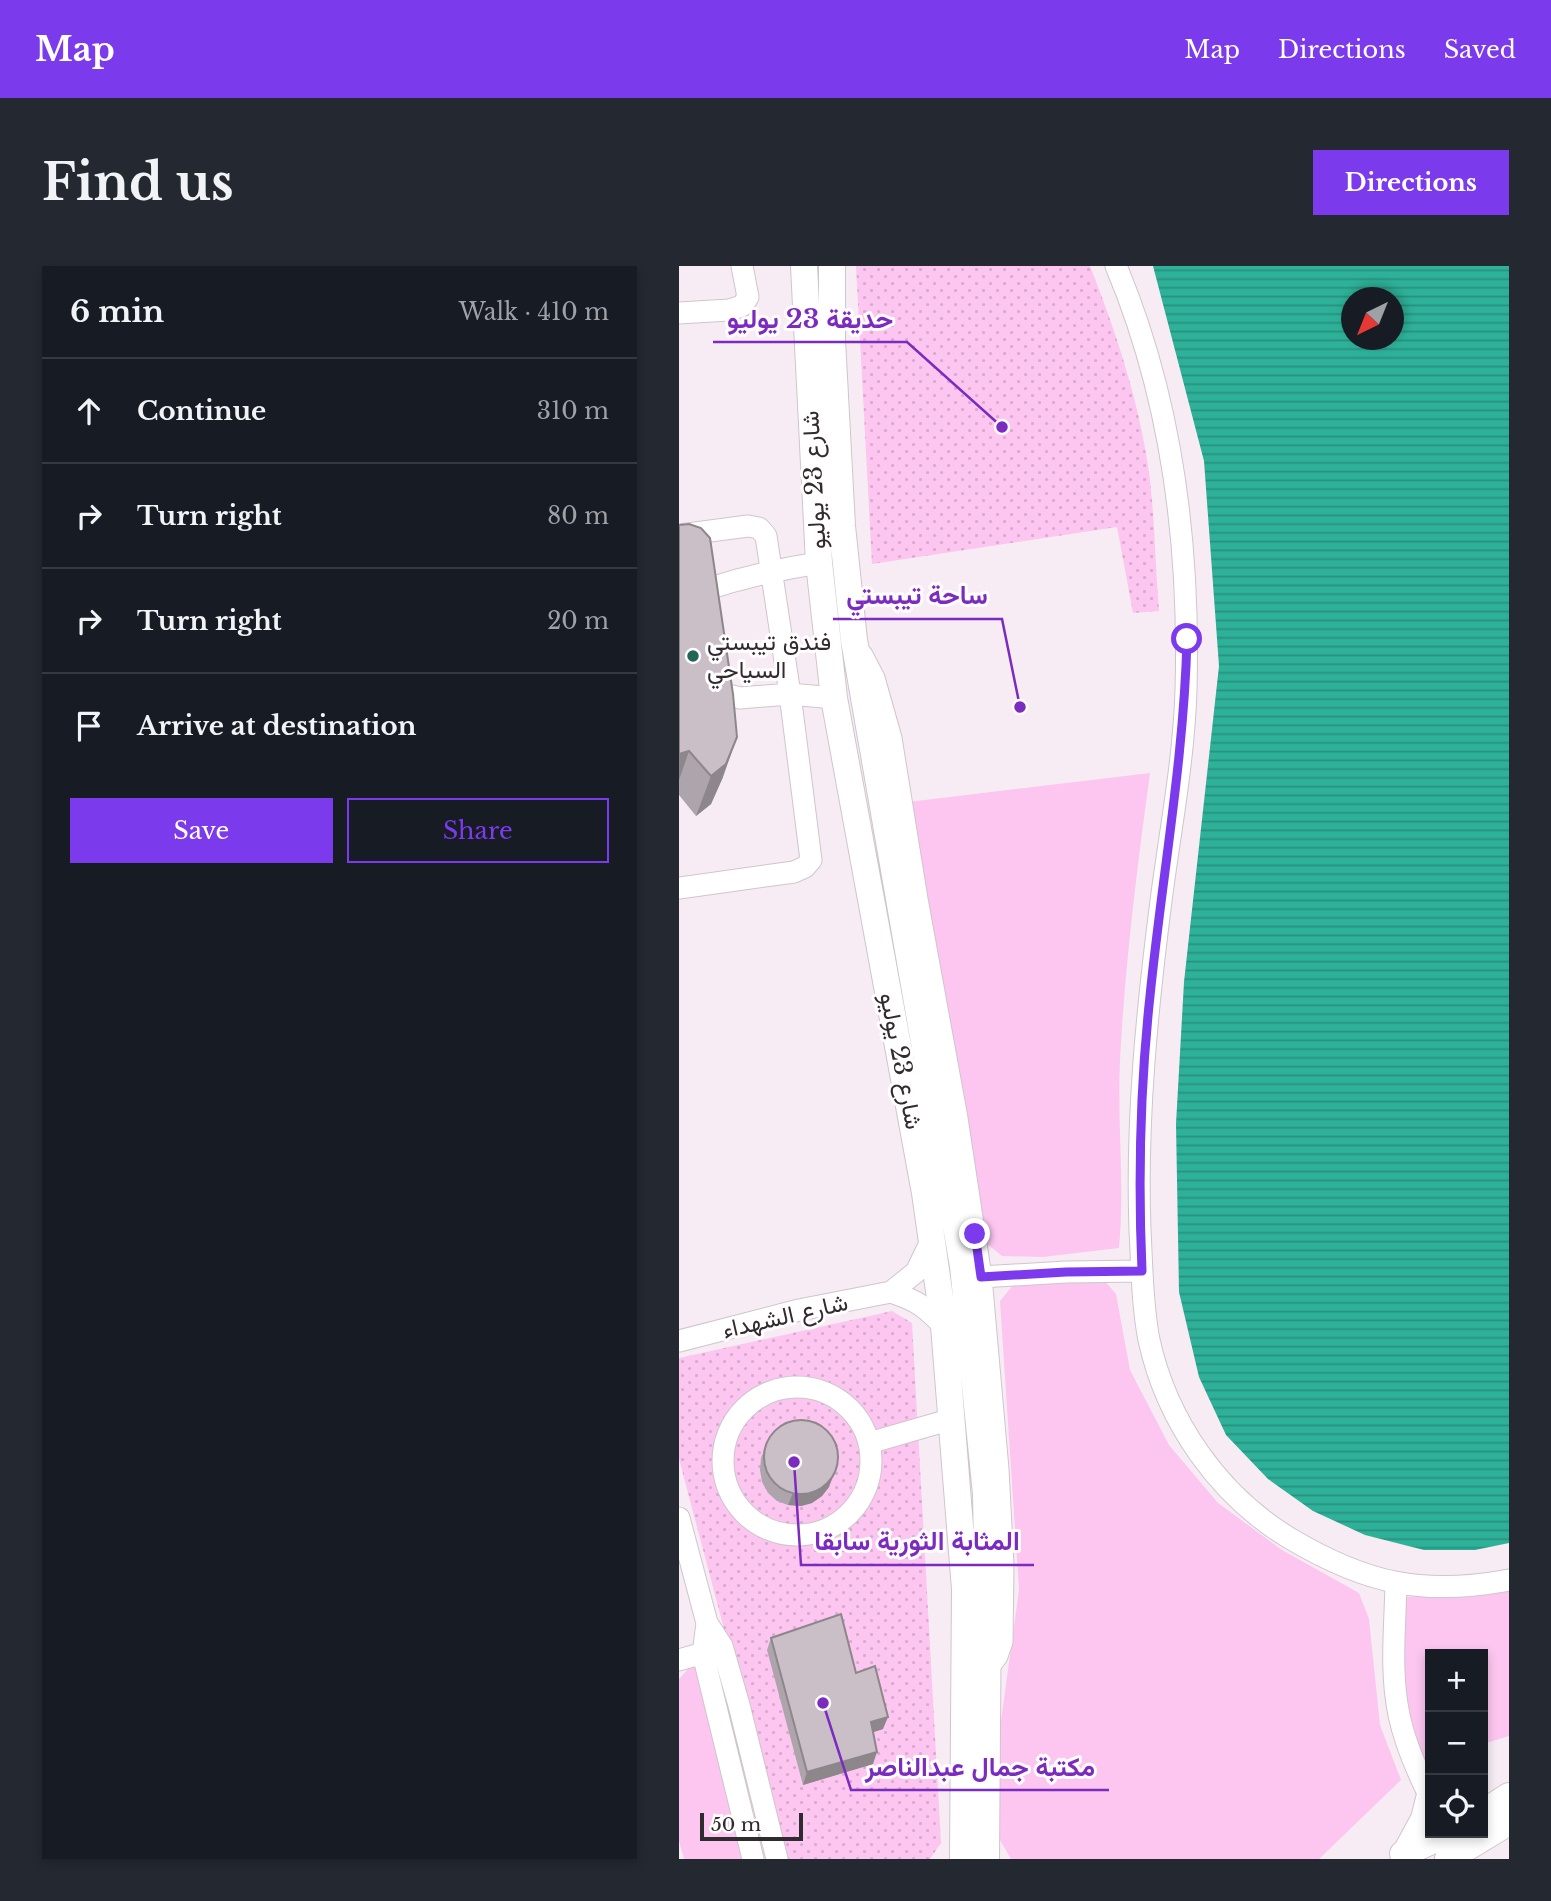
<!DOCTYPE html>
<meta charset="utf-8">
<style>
body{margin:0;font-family:"Libre Baskerville",Vazirmatn,serif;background:#242831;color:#f1f3f6}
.controls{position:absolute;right:21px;bottom:21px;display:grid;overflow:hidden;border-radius:0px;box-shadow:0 4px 10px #0003}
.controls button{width:63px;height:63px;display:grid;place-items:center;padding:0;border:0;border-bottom:2px solid #363941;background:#171b24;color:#f1f3f6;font:35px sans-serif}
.compass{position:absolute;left:662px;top:21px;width:63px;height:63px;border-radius:50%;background:#171b24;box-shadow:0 4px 10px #0003;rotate:223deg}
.scale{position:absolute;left:21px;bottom:18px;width:103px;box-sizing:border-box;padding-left:7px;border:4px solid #2f2b2e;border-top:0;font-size:19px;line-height:24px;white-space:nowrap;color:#2f2b2e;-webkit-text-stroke:5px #fffdfe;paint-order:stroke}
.stop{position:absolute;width:21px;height:21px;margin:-16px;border:5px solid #7c3aed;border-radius:50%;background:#fff}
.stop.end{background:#7c3aed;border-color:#fff;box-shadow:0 2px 7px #0008}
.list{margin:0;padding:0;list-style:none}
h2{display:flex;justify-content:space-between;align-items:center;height:91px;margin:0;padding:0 28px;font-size:30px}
h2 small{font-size:23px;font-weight:400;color:#9ea1a6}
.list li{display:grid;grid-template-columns:46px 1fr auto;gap:21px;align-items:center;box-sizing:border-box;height:105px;padding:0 28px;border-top:2px solid #363941}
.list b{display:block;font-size:26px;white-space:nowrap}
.list em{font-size:23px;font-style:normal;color:#9ea1a6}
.actions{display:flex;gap:14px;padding:21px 28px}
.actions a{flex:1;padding:16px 0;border:2px solid #7c3aed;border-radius:0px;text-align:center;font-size:24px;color:#7c3aed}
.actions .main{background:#7c3aed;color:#fff}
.icon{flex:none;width:38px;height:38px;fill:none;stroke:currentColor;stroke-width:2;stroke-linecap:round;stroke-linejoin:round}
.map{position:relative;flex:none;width:830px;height:1593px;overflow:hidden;border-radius:0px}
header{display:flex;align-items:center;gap:42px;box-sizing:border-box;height:98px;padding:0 35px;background:#7c3aed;color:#fff}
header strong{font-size:33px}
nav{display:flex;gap:38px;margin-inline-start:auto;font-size:24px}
.intro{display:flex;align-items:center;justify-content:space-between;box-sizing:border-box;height:168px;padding:0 42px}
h1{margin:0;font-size:49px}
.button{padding:18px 32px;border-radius:0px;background:#7c3aed;color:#fff;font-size:24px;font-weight:700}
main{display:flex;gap:42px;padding:0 42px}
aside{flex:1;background:#171b24;border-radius:0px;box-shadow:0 4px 10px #0003}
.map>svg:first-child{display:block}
.grass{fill:url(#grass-dots)}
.park{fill:#fcc6f0}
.water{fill:url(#water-rules);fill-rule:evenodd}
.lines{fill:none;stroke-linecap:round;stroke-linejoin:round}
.minor-casing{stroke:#cfc5cd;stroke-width:23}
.major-casing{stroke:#cfc5cd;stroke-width:28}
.minor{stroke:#fff;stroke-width:21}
.major{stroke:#fff;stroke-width:26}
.wall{fill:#aea4ab}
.shaded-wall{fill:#8d868b}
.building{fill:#cabfc7;stroke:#8d868b;stroke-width:2}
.route{stroke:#7c3aed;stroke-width:9}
.poi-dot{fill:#206557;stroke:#fffdfe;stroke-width:2.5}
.labels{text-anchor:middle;stroke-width:6;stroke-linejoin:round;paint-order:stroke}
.street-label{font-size:24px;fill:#2f2b2e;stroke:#fffdfe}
.poi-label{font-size:24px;fill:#2f2b2e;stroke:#fffdfe;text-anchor:start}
.leader{fill:none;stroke:#7b2cbf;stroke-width:2.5}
.callout-dot{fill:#7b2cbf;stroke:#fffdfe;stroke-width:2.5}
.callout-label{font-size:26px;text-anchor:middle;font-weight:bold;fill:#7b2cbf;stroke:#fffdfe;stroke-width:6;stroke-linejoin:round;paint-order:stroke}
</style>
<header>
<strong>Map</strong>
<nav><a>Map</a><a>Directions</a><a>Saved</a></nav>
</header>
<div class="intro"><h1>Find us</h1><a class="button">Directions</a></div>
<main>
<aside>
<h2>6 min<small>Walk · 410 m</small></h2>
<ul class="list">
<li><svg class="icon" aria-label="ahead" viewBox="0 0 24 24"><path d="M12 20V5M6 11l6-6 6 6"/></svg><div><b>Continue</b></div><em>310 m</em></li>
<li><svg class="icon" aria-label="right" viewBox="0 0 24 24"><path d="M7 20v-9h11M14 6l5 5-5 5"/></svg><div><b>Turn right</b></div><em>80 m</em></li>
<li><svg class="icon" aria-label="right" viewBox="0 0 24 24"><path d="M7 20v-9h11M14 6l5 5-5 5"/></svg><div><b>Turn right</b></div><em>20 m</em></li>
<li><svg class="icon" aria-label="arrive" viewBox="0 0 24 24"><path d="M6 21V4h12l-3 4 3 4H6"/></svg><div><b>Arrive at destination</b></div></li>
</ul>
<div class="actions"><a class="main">Save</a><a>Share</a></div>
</aside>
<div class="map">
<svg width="830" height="1593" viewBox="0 0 830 1593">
<defs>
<pattern id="grass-dots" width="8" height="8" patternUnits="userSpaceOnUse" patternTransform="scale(1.75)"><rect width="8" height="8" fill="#fcc6f0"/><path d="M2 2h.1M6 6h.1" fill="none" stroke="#d8aace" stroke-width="1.8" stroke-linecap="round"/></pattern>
<pattern id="water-rules" width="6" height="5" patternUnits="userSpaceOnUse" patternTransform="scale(1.75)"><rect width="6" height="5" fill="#2eb199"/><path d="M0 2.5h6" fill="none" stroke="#28907d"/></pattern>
</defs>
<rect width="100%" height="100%" fill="#f7ecf4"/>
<!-- grass -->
<path class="grass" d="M177,0H411C437,66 460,135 470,206C476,252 476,299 480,345L454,347L438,261L193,298Z
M213,1045L233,1057L262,1577L251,1593H106L0,1193V1092Z"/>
<!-- park -->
<path class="park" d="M471,507C458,602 446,698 441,794C438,857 446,919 440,982L364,991L323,990L307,977L229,536Z
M426,1015L437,1028L451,1104L490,1179L539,1237L603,1284L680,1327L690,1353L701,1459L722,1514L640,1593H332L321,1574L320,1469L340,1324L321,1035L334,1019Z
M830,1324V1470L804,1478V1388H751V1494L740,1498L718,1410L727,1331L808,1328Z
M10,1402H17L66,1593H5L0,1575V1413Z"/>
<!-- water -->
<path class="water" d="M474,0H830V1277L796,1284H745L686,1269L634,1245L589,1213L547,1169L520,1111L500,1026L497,858L505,716L540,400L525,195ZM673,32H715V74H673Z"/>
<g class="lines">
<defs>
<path id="minor" d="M437,0C493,133 511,281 507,424C505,494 491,565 482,635C468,744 457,854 461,964C463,1000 463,1038 470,1074C488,1156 540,1230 612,1273C688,1318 744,1330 830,1314
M0,47L50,44L63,40L69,31L63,0
M0,269L69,260L80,262L87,270L111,428L132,594L126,601L115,606L0,622
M25,324C65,311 99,303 140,297
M183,389L195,412L212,472L238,633L278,852L302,1011
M41,427L61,432L111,428L155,432
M212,1026C239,1035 245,1040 265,1060
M0,1075L120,1044L212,1026L237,1006L253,973
M44 1195a74 74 0 1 1 148 0a74 74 0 1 1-148 0Z
M190,1177L273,1153
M0,1252L28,1357L43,1380L60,1439L98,1593
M717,1318C716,1362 711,1406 720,1449C726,1478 738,1505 751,1531
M28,1357L24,1388L74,1593
M0,1394L35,1384
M308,1403L318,1390L323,1376L324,1299L319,1203L302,1011L387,1006L463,1005"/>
<path id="major" d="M125,0L140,297L155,432L246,927L265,1060L286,1323L284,1593
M153,0V74L163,260L175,374L284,1000L307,1228L309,1332L307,1593
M804,1547L830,1530
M724,1588L770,1567
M726,1588L745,1553L751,1529
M769,1593L830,1556"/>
</defs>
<!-- minor casing -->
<use href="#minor" class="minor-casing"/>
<!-- major casing -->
<use href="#major" class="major-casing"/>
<!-- minor -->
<use href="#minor" class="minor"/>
<!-- major -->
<use href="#major" class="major"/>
</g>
<!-- wall -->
<path class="wall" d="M0,259L44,511L32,538L17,550L0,529Z
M87,1179L150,1221L143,1230L133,1237L122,1240L109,1239L98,1235L89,1227L83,1216L81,1204L82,1192Z
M92,1372L177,1407L204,1463L195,1466L194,1498L124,1519L88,1384Z"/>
<!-- shaded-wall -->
<path class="shaded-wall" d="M58,471L44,511L32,538L17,550L32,510Z
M10,485L0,514V488Z
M155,1208L150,1221L143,1230L133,1237L122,1240L109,1239L114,1227Z
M209,1451L204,1463L188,1468L192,1456Z
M198,1486L194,1498L124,1519L128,1506Z"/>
<!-- building -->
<path class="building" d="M10,258L22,262L31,272L54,428L58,471L47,498L32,510L10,485L0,488V259Z
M85 1191a37 37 0 1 1 74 0a37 37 0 1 1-74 0Z
M162,1348L177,1407L196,1400L209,1451L192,1456L198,1486L128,1506L92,1372Z"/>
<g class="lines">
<!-- route -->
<path class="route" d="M296,968L302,1011L387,1006L463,1005C459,913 461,822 471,730C483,611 505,493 508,373"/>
</g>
<!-- markers -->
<circle class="poi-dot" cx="14" cy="390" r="7"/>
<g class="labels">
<!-- street labels -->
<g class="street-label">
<text transform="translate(135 214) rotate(-93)" y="8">شارع 23 يوليو</text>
<text transform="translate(222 795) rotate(79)" y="8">شارع 23 يوليو</text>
<text transform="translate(106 1050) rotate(-13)" y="8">شارع الشهداء</text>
</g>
<!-- poi labels -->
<g class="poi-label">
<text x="28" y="384">فندق تيبستي<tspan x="28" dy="28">السياحي</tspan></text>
</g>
</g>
<!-- callouts -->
<path class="leader" d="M323 161L228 76H34M341 441L323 353H154M115 1196L122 1299H355M144 1437L172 1524H430"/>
<g class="callout-dot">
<circle cx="323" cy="161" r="7"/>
<circle cx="341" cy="441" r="7"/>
<circle cx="115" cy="1196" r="7"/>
<circle cx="144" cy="1437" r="7"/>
</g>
<g class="callout-label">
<text x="131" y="62">حديقة 23 يوليو</text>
<text x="238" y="338">ساحة تيبستي</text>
<text x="238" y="1284">المثابة الثورية سابقا</text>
<text x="301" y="1510">مكتبة جمال عبدالناصر</text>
</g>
</svg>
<div class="controls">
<button>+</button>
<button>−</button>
<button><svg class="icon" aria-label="locate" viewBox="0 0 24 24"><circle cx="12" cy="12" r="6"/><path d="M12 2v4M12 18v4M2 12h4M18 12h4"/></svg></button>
</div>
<svg class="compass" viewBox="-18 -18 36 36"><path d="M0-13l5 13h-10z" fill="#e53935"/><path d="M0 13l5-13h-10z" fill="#9ea1a6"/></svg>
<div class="scale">50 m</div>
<div class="stop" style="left:508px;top:373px"></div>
<div class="stop end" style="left:296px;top:968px"></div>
</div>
</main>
